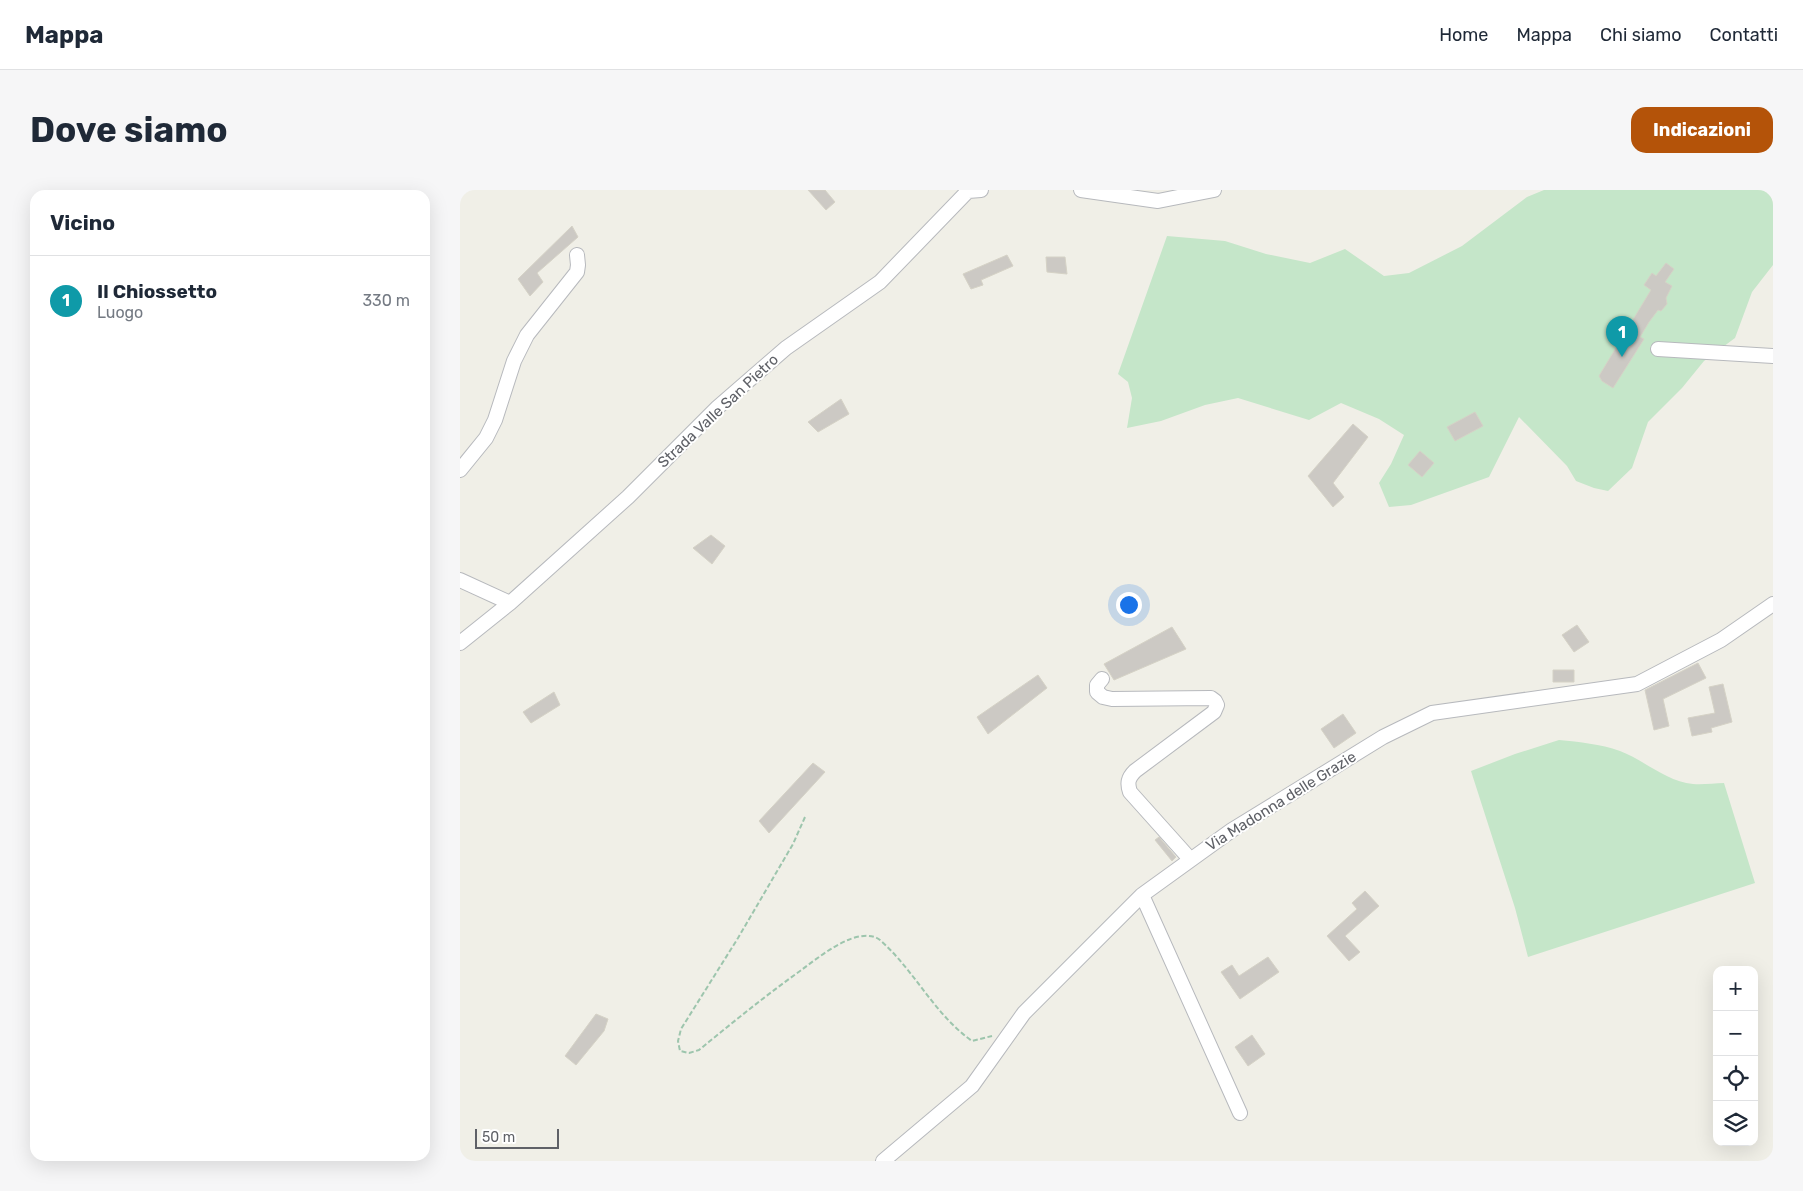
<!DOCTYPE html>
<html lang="it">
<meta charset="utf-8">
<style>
body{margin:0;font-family:Rubik,sans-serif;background:#f6f6f7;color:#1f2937}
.controls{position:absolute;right:15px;bottom:15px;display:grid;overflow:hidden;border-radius:10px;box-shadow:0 5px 20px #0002}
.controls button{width:45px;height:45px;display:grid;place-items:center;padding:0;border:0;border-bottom:1px solid #e0e1e3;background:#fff;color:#1f2937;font:25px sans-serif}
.scale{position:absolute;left:15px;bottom:12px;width:84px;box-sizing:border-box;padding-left:5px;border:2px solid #5f6167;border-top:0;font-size:14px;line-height:18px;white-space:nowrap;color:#5f6167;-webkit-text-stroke:4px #fff;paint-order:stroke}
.you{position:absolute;left:668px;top:414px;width:18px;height:18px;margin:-12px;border:4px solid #fff;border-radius:50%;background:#1a73e8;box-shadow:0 0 0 8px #1a73e833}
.badge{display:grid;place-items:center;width:32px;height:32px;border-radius:50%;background:#b45309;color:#fff;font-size:16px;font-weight:700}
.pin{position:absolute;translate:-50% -41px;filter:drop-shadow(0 1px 2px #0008)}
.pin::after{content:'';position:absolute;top:26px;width:18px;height:15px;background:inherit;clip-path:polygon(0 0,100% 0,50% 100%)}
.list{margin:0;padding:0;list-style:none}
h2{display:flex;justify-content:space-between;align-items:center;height:65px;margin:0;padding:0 20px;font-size:21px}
h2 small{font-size:16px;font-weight:400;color:#747a83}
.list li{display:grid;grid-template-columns:32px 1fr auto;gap:15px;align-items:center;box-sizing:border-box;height:90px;padding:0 20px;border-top:1px solid #e0e1e3}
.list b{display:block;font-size:19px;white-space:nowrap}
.list p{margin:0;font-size:16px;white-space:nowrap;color:#747a83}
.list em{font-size:16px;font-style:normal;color:#747a83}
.icon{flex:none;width:28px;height:28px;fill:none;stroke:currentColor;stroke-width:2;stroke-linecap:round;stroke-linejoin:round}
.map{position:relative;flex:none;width:1313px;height:971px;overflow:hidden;border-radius:15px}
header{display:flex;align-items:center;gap:30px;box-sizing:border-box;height:70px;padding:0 25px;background:#fff;border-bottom:1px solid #e0e1e3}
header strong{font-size:24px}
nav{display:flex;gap:28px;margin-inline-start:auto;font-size:18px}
.intro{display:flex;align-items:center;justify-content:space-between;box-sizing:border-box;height:120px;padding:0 30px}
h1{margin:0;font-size:35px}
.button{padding:12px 22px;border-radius:15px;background:#b45309;color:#fff;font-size:18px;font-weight:700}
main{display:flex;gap:30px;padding:0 30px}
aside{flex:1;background:#fff;border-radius:15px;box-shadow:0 5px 20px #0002}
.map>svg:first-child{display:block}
.green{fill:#c5e6c9}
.building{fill:#ccc9c4;stroke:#d5d2c6}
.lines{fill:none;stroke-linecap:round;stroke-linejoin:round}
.minor-casing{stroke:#b7b9bd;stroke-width:16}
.path{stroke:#9dc5ad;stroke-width:2;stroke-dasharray:5 2.5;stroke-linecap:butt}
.minor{stroke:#fff;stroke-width:14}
.labels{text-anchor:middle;stroke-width:4;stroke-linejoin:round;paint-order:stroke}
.street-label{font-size:15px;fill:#5f6167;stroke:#fff}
</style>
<header>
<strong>Mappa</strong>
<nav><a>Home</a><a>Mappa</a><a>Chi siamo</a><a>Contatti</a></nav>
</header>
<div class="intro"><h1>Dove siamo</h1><a class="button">Indicazioni</a></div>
<main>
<aside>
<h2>Vicino<small></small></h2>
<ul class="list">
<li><span class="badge" style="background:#0f9aa8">1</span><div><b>Il Chiossetto</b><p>Luogo</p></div><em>330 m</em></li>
</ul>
</aside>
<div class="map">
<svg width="1313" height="971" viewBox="0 0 1313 971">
<rect width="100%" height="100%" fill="#f0efe7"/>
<!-- green -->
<path class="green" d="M1084,0H1313V75L1292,102L1275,148L1244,171L1222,198L1188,232L1172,278L1148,301L1134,298L1116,291L1107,276L1059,227L1029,287L951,315L929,317L919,293L931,274L944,245L919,229L881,213L849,230L778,208L745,215L701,231L667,238L672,208L668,192L658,184L707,46L765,51L806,64L850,73L885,59L924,86L949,83L1002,56L1067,7Z
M1099,550C1120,552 1140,554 1160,561C1184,570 1207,592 1233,594C1243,595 1254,593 1264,593L1295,693L1068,767L1055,718L1011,581L1055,564Z"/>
<!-- building -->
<path class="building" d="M348,0H365L375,12L366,20Z
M112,36L118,47L77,83L83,92L70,106L58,89Z
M547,65L553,76L521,90L523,95L511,99L503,84Z
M586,67H605L607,84L587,82Z
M1206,73L1214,79L1205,92L1212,96L1206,108L1207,114L1201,121L1198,120L1189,132L1180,147L1184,149L1153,198L1142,191L1139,186L1191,100L1184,95L1192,83L1196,86Z
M381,209L389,224L358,242L348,232Z
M1015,222L1023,236L995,251L987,237Z
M893,234L908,247L873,293L884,307L873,317L848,286Z
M960,261L974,273L962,287L948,275Z
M251,345L265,356L252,374L233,358Z
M1117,435L1129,452L1114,462L1102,445Z
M712,437L726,459L654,490L644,474Z
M1238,473L1246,488L1203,509L1209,536L1194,540L1185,500Z
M1093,480H1114V492H1093Z
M578,485L587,498L528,544L517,527Z
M1263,494L1272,532L1251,538L1252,542L1232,546L1228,528L1255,523L1249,497Z
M94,502L100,515L71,533L63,522Z
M883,524L896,543L874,558L861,539Z
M353,573L365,582L309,643L299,631Z
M699,647L716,667L712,671L695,650Z
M905,701L919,716L885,746L900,762L889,771L867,746L897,719L892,713Z
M808,767L819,782L780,809L761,782L772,775L779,786Z
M136,824L148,829L144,841L116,875L105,866Z
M792,845L805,864L788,876L775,857Z"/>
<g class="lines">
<defs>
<path id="minor" d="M621,0L698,11L754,0
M1198,159L1313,166
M0,280L26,248L35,230L54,171L67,145L117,82L118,75L117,65
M0,390L50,413
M0,453L50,413L168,307L258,217L326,158L420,92L508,1L521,0
M642,489L637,495V502L643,507L652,509L751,508L755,511L757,515L754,522L675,581C668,588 667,593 670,602L730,669
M682,705L780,923
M423,971L512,896L564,823L682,705L772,640L923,547L972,523L1177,494L1261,450L1313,414"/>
</defs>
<!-- minor casing -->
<use href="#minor" class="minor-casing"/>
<!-- path -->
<path class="path" d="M345,627L333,654L278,748L221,839L218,851L220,861L229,863L239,860C272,833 305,806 340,781C355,770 371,757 388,750C397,746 412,743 420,750C455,781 474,824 512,851L532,846"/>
<!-- minor -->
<use href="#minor" class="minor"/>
</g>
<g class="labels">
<!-- street labels -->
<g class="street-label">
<text transform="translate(258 221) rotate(-43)" y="5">Strada Valle San Pietro</text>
<text transform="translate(821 611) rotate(-32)" y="5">Via Madonna delle Grazie</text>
</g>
</g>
</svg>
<div class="controls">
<button>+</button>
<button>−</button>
<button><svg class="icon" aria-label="locate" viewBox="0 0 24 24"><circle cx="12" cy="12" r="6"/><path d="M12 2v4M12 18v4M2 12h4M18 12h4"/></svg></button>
<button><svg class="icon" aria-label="layers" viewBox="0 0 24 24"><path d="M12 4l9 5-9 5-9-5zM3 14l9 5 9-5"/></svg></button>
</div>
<div class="scale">50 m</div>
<div class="you"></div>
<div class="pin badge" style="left:1162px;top:167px;background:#0f9aa8">1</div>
</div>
</main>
